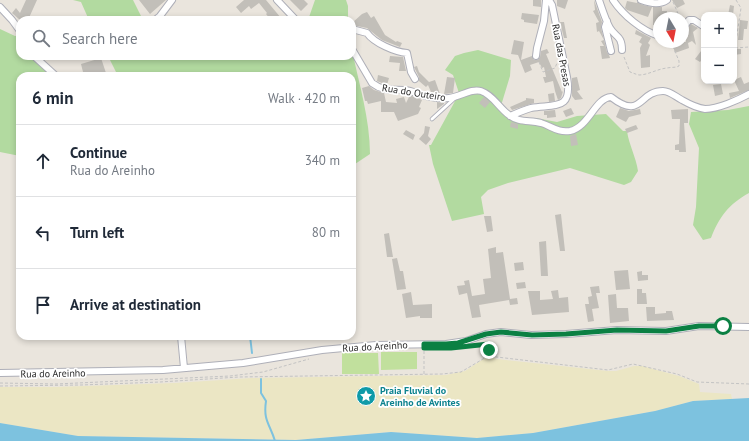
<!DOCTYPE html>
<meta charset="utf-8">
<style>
body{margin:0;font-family:"PT Sans",sans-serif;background:#f6f6f7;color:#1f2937}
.controls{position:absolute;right:12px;top:12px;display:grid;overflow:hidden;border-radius:8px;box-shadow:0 2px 6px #0003}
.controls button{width:36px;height:36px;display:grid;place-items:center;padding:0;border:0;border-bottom:1px solid #e0e1e3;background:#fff;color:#1f2937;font:20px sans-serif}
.compass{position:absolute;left:653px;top:12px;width:36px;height:36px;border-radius:50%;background:#fff;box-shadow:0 2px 6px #0003;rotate:170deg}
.stop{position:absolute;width:12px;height:12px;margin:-9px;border:3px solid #0b8043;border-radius:50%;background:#fff}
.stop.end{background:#0b8043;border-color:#fff;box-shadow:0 1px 4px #0008}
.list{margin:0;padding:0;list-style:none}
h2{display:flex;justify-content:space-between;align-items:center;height:52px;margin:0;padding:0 16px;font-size:17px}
h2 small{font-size:13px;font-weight:400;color:#747a83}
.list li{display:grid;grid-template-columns:26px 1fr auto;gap:12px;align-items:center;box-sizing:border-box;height:72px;padding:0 16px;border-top:1px solid #e0e1e3}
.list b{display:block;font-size:15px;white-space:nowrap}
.list p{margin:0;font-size:13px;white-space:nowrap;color:#747a83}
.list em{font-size:13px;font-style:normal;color:#747a83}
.icon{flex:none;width:22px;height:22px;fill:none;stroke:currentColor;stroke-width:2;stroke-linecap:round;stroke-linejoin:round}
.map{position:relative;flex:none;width:749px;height:441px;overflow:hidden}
.search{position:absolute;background:#fff;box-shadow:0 2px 6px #0003;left:16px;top:16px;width:340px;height:44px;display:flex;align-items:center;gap:10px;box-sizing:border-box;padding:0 14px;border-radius:12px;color:#747a83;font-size:15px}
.panel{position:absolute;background:#fff;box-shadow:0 2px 6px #0003;left:16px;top:72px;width:340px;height:268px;border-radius:12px}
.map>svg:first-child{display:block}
.green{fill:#b2daa0}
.sand{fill:#ebe6c4}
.pitch{fill:#c1e09d}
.water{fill:#7dc2df}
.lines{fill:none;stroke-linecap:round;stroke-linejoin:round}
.stream{stroke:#7dc2df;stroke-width:2}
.building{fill:#c2bfb9}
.lane-casing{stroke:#aeafb8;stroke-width:4.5}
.street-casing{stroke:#aeafb8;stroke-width:8}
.path{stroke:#c3c3c3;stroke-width:1;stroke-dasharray:3 2;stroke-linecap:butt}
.lane{stroke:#fff;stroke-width:3}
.street{stroke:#fff;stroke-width:6}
.route{stroke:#0b8043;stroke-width:5}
.labels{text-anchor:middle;stroke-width:3.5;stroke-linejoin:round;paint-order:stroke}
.street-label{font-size:10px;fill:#292929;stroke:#fff}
.culture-label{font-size:10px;font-weight:bold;fill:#0d838f;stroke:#fff;text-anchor:start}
</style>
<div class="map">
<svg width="749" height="441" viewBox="0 0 749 441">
<rect width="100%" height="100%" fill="#eae5dd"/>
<!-- green -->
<path class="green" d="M73,0H133L141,16L142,20H89L81,2Z
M315,0H346L348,6V20H308Z
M0,29L15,36L20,35V56H41L56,76H20V156L0,152Z
M352,50C359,84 370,119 370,154L352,166V76H118L108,56H352Z
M478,50L511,60L510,76L500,109L513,121L536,118L557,122L577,116L606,114L623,131H627C629,145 636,157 638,171L631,182L624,185L570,168L508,183L488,190L481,197L484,214L452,221L433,164L429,145H431L454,103L459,93L453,75L445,70L455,56L464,53Z
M749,106V193C729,204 719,217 711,238L703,240L693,225L696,207L699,148L689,124L691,112L728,110Z"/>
<!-- sand -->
<path class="sand" d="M488,356L497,359L608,371H616L634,366H642L679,376L699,384L700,392L731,394L732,399L693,401L655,411L533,433L477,438L390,432L296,440L78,436L0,423V387H56L175,383L252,378L446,375L465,371Z"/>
<!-- pitch -->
<path class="pitch" d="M381,352H417V369L381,370Z
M342,353H378L379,374H342Z"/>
<!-- water -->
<path class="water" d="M749,398V441H0V423L78,436L296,440L391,432L477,438L533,433L655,411L693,401Z"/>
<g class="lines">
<!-- stream -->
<path class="stream" d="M250,336L252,353
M261,379V393L266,401C263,421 270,424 275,441"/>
</g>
<!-- building -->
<path class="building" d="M26,0H37L28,20H20L12,13L16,8L20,13Z
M139,0H166L150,14Z
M244,0H266L281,18L279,20H271L266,14L267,13L259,3L251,9L249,6L241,13L236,7Z
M290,0H304L308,4L301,11Z
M533,0H541V7L533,6Z
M557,0H568L565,9L557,6Z
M594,0L602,22L601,28L604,40L599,31L597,32L596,23L599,22L593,11L595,10Z
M672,0H683L685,4L677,8Z
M627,1L637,3V2L643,5L652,7L648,17L627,10L625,8Z
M730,5L734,6L733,15H728Z
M653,7H662V11H667V18H659V25H653Z
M367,12L371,18L374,16L385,35L396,42L397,41L402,43L400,47L382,40L367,28L352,25V23L362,14Z
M522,13L539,15L537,24L524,22V20L521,19Z
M740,20L748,21L747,29H744L743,40H738Z
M560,22H564L567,38H564Z
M691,24L698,28L693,32L696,45L692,41L688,43L689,48L675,53L672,42H686L685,37H688L685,32Z
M636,30L651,38L648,43L650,45L646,56L650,55V67L641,68L640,48L642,44L639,42L642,37L635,34Z
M514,40L524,42L521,60L532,56L534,60H538L540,57L541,51L547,49L549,53L546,54L562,92L563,91L561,98L558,100L555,91L553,81L545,83L543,77H546L544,67L542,68L539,62L530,65L532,70L525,73L518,55L511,54Z
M604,40L607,52L609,55L610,58L602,59L600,46H604L601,41Z
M704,47V57L700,62L695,59Z
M734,49H741V54L734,55Z
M390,56L403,57L406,71H399L400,63L389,62Z
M101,58L106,73L97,75V76H84L81,64Z
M417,66L419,72L429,82L435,80L440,94L437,93V92H431L428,85L426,87L419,81V77L414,67Z
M378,75L389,78L387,85L377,81Z
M447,77L455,78L453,93L444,94Z
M577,77L580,90L577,91L583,99L575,100L572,96V78Z
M741,77L744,84L749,82V90L730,98L729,93L739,91L734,80Z
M721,84L723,94L715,96L713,85Z
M369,86L374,90L384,93L386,102L397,103L396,99L404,97L406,103L410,95L422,100L419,107L421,108L418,114L398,121L394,112H381V101L368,104L367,101H365L362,88Z
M554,93L555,101L549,102L548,94Z
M484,97L490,102L485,108L479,103Z
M526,98L534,99V103L512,110L510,107L526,100Z
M437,102L444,103V104L437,109Z
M571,108L574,114L566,117L563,111Z
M620,108L629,111L640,109L641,114L629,117L626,122L616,117Z
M688,109V123H684L686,152H679V150H675V145L679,144L680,119H672L671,110Z
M555,110L556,117L547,118V115H544V111Z
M511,122L518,124V129L510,127Z
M636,125L638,129L627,133L625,129Z
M425,126L430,127L428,136L431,139L426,145L419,139L424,133Z
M406,130L415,135L413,140L403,134Z
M576,134L578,145L571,146L570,136Z
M561,214L565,251H560L555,215Z
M484,216H491L493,231L487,232Z
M389,233L393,257H387L384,234Z
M546,241L548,276H541L539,242Z
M496,247V253L503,252L510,299L517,298L518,304L510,305L509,300L479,305L481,317L472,318L467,293L459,295L457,286L465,285L464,281L469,280L472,296L485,294L483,279L491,278L488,249Z
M397,258L400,271H403L406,289L397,290L392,259Z
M523,262L524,270L515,271L514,263Z
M628,270L630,289L616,290L614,271Z
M642,271V275H648V280L638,281L637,272Z
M525,282L526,288L517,289L516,283Z
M599,286L600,293H596L599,308L592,309L594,321L588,322L585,304H589L588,297L592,296L590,287Z
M637,289H642V293H646L647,304H637Z
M558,290L559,298L568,297L569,312L532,315L528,291H540V300L553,299L551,291Z
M411,292L413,305L432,304V318H420V316L406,318L402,294Z
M616,294L617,308H628L629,321L610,323L608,295Z
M646,307H655V314L666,313V311H672L674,320L647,321Z"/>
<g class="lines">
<defs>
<path id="lane" d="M432,119L455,98"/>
<path id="street" d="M277,0L295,19L297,20
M599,0C601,6 607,23 610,28C615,37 622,35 622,50
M613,0C623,15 642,31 659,36
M641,0C649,3 660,5 667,0
M0,7L12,20L20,31
M155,20L160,16L172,0
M607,21L605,27L611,51
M683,28L689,20H694L703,26
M352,29L367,33C374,43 395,52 407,53L411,72L415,79
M352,49L372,83C384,92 391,89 404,90C409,90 414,92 419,94C428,97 439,99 449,98C460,97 471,88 481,91C493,95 499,108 509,115C519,123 529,120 541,123C551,126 558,133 570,131C589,127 595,98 611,97C642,121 638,91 663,91C670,91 676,97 682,100C689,104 697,108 705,109C718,109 738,100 749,94
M34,56L56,76
M536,56L537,48L544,21L546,0
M510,116C517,113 524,110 531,108C555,104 573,111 567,77L552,5L549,0
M181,336L184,368
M0,373L163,370L243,363L322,350L376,345L446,344L466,341L486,334L501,332L531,335L566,334L617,330L666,331L699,326L749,327"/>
</defs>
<!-- lane casing -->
<use href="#lane" class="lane-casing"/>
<!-- street casing -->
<use href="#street" class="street-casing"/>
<!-- path -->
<path class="path" d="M736,0L741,8L735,48L749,47
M673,2L680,18
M624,57L630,72C633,73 635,74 639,75C648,75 657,69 667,68C671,67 675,68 679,66V61L671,42
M539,62L543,72L555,68L557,63
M469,347L489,344L491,355
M424,351V374
M0,383L56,384L230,376L263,372L309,359
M0,386L81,385L160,382L239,377L442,374L461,372L488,356L608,370L633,364L677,374L697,382L749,384"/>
<!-- lane -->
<use href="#lane" class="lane"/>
<!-- street -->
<use href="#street" class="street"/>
</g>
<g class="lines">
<!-- route -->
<path class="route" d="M489,350V344L451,348H424V344H446L458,343L486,334L501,332L532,335L566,334L617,330L666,331L699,326H723"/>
</g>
<!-- icons -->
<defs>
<symbol id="sight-disc" viewBox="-11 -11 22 22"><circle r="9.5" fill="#0f9aa8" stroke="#fff"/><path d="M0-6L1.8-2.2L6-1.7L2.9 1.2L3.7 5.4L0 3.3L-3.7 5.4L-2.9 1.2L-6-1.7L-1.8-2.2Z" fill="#fff"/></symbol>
</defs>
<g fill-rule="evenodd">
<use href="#sight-disc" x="355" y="385" width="22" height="22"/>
</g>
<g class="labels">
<!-- street labels -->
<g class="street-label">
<text transform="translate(562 55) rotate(79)" y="4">Rua das Presas</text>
<text transform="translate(414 92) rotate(9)" y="4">Rua do Outeiro</text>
<text transform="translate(375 346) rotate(-3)" y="4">Rua do Areinho</text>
<text transform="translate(53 373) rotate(-1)" y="4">Rua do Areinho</text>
</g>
<!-- culture labels -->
<g class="culture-label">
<text x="380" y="394">Praia Fluvial do<tspan x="380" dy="12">Areinho de Avintes</tspan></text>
</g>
</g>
</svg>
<div class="controls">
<button>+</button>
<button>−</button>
</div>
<svg class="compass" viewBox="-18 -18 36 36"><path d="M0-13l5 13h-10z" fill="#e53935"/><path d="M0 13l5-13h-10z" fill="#747a83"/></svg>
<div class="stop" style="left:723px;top:326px"></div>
<div class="stop end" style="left:489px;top:350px"></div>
<div class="search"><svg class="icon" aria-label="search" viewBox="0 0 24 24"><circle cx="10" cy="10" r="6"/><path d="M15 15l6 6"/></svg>Search here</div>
<section class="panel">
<h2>6 min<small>Walk · 420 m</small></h2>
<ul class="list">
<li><svg class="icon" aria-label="ahead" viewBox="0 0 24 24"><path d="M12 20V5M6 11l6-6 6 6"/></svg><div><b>Continue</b><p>Rua do Areinho</p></div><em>340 m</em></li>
<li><svg class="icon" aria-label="left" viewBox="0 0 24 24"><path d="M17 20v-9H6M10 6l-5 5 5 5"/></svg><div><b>Turn left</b></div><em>80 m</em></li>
<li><svg class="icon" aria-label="arrive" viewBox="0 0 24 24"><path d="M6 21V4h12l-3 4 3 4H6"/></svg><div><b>Arrive at destination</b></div></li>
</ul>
</section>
</div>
